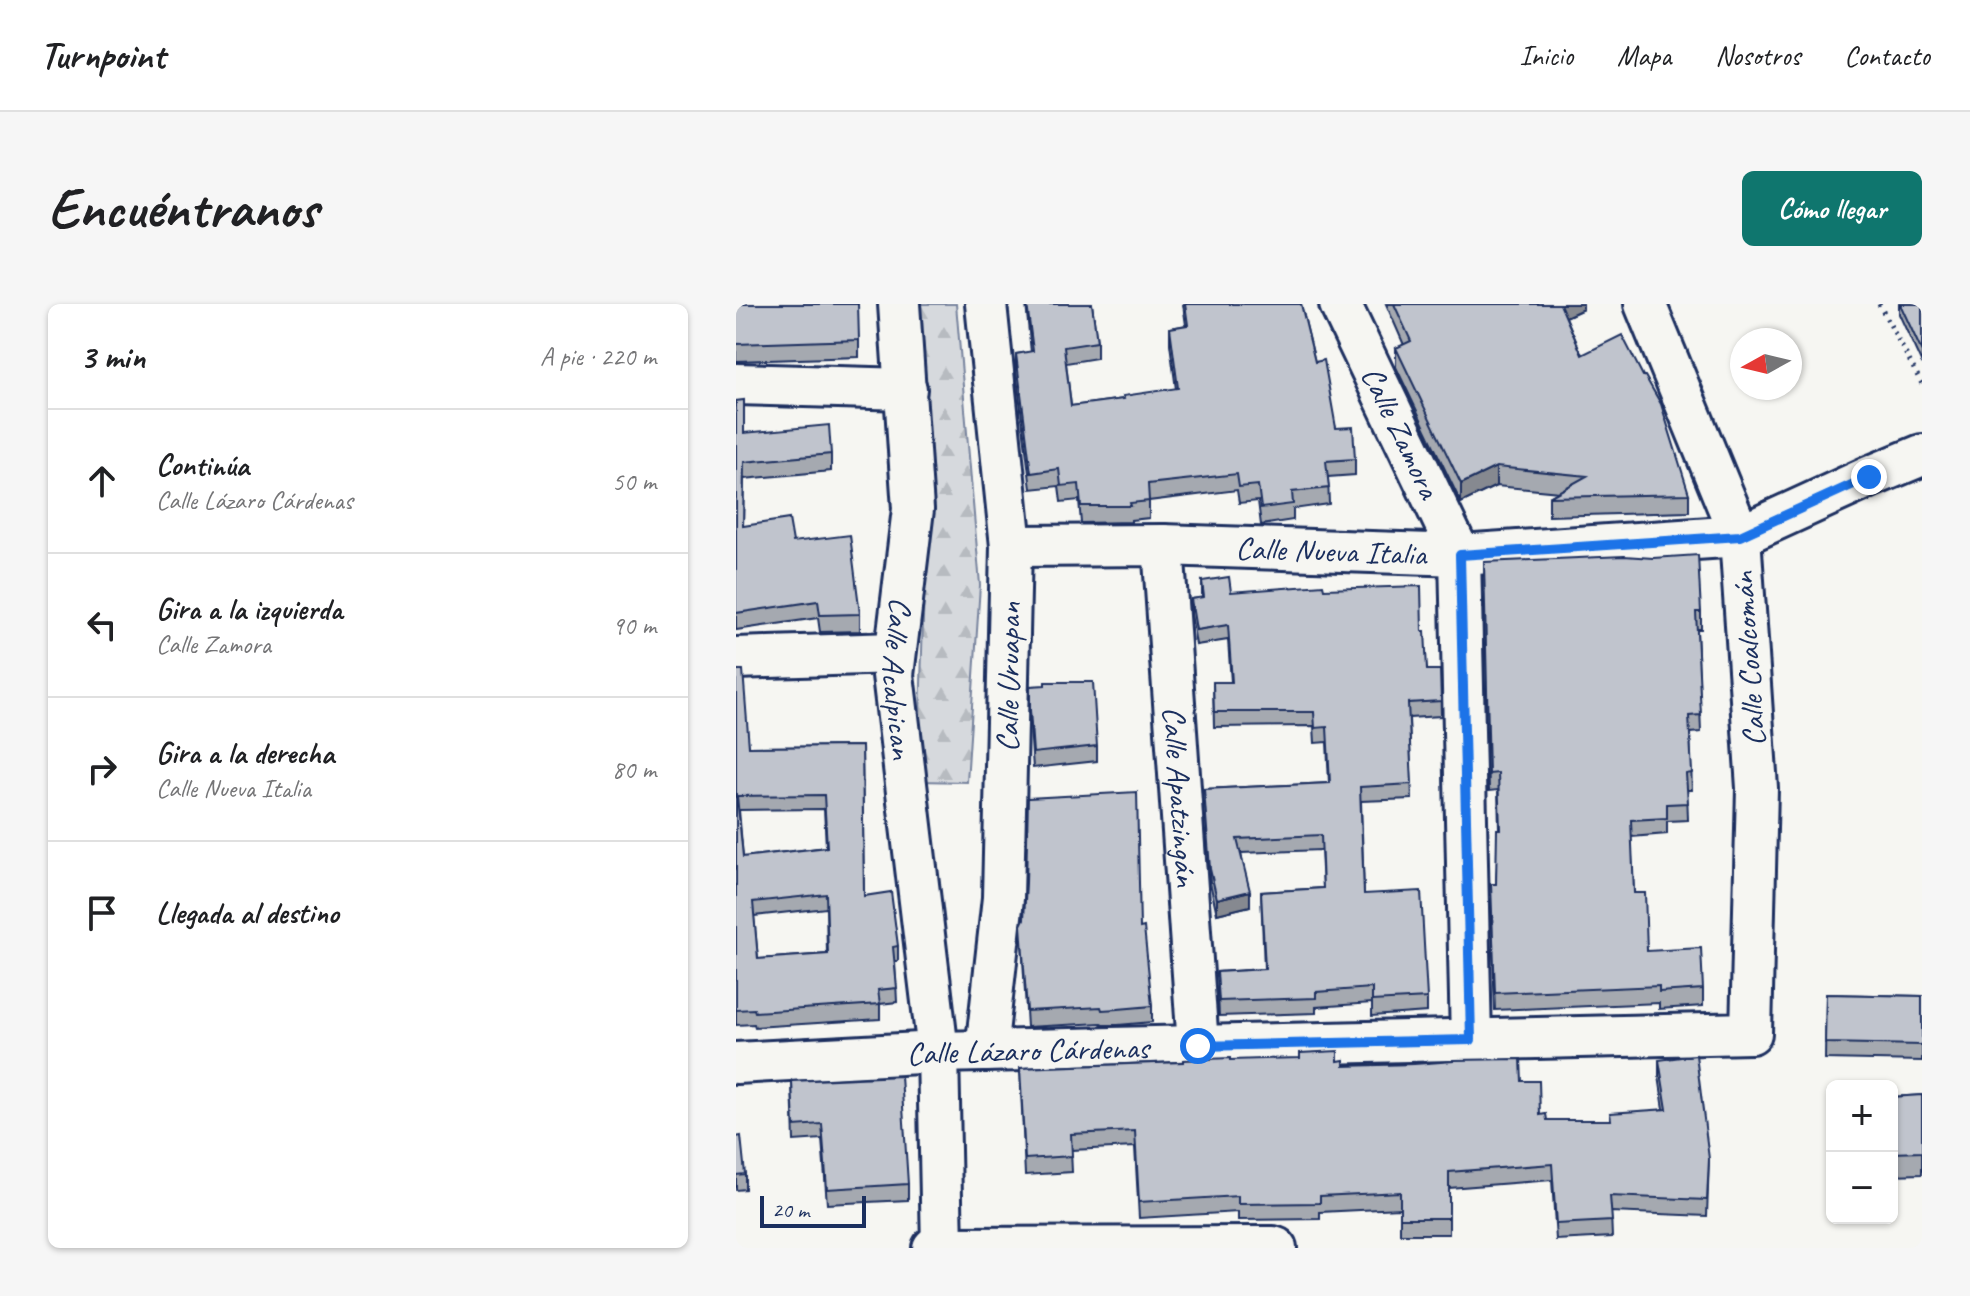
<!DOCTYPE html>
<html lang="es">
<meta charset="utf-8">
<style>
body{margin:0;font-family:Caveat,sans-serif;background:#f6f6f6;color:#202124}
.controls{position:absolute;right:24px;bottom:24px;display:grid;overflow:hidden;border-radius:12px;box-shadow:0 2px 6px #0004}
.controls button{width:72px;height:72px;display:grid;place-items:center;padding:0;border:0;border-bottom:2px solid #e0e0e0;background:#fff;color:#202124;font:40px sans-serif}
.compass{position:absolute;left:994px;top:24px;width:72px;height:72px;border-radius:50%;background:#fff;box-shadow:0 2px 6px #0004;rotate:262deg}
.scale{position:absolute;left:24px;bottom:20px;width:106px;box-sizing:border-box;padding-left:8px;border:4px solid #1b2f5e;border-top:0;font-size:22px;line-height:28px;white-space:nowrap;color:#1b2f5e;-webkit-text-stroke:6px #f6f6f2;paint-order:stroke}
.stop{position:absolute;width:24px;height:24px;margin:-18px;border:6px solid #1a73e8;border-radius:50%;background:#fff}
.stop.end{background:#1a73e8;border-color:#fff;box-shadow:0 2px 8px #0008}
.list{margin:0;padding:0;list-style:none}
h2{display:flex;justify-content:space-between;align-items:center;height:104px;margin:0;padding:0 32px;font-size:34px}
h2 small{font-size:26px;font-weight:400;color:#757577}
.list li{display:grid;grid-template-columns:52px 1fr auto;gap:24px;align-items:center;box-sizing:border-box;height:144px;padding:0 32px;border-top:2px solid #e0e0e0}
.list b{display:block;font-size:30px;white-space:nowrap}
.list p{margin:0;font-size:26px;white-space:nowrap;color:#757577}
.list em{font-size:26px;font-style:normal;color:#757577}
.icon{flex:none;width:44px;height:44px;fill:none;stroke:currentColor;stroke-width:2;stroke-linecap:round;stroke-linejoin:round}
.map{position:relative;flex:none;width:1186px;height:944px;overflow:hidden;border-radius:12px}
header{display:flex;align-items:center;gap:48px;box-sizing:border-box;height:112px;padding:0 40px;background:#fff;border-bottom:2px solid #e0e0e0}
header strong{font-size:38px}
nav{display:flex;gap:44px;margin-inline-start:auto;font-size:28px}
.intro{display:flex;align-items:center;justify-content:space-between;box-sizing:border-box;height:192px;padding:0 48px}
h1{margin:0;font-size:56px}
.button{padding:20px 36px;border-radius:12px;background:#0f766e;color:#fff;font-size:28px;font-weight:700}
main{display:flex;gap:48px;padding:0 48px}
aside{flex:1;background:#fff;border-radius:12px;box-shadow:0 2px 6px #0004}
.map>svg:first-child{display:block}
.forest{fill:url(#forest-firs);stroke:#78849e;stroke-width:2}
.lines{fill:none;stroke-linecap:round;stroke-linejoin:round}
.street-casing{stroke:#1b2f5e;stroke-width:46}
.path{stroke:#1b2f5e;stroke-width:5;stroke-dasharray:2 6;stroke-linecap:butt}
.street{stroke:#f6f6f2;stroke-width:40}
.wall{fill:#a5a9b0;stroke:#1b2f5e;stroke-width:2;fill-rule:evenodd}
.shaded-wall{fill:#868990;stroke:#1b2f5e;stroke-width:2}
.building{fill:#c0c4cd;stroke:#1b2f5e;stroke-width:2;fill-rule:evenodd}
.route{stroke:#1a73e8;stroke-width:10}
.labels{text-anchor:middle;stroke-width:8;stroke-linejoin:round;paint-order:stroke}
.street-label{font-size:32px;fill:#1b2f5e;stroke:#f6f6f2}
</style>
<header>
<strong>Turnpoint</strong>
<nav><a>Inicio</a><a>Mapa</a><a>Nosotros</a><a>Contacto</a></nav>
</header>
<div class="intro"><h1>Encuéntranos</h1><a class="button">Cómo llegar</a></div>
<main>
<aside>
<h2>3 min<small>A pie · 220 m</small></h2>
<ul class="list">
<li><svg class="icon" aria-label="ahead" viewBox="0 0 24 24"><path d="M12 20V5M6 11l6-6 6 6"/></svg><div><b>Continúa</b><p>Calle Lázaro Cárdenas</p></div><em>50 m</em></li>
<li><svg class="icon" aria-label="left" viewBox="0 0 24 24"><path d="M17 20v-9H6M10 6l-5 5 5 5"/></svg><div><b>Gira a la izquierda</b><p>Calle Zamora</p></div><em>90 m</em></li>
<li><svg class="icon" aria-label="right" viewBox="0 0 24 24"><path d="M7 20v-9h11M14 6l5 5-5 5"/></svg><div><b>Gira a la derecha</b><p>Calle Nueva Italia</p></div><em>80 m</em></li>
<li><svg class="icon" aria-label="arrive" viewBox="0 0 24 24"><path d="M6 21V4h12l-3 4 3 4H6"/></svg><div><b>Llegada al destino</b></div></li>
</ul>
</aside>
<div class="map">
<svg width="1186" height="944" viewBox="0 0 1186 944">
<defs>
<pattern id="forest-firs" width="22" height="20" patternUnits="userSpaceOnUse" patternTransform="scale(2)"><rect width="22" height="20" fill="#d6d9dd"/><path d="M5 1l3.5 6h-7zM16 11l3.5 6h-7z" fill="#b7bbc0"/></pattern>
</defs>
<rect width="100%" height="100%" fill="#f6f6f2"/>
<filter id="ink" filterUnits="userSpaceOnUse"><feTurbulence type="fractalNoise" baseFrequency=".0125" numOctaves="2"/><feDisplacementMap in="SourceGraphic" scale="16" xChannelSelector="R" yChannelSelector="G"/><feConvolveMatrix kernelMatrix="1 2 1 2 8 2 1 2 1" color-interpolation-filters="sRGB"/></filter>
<g filter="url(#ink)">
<!-- forest -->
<path class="forest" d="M173,0H220L244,281L231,478L182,477L188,283Z"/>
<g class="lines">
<defs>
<g id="street">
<path id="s1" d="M163,0L177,205L157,371L202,748L206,944"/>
<path d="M250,0L275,242L267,594L250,747"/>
<path id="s2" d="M604,0L724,251L735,736"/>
<path d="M0,80L170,85"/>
<path id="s3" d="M427,241L462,742"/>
<path id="s4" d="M275,242L427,241L724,251L1004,232L1133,173L1186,151"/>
<path d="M0,354L159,349"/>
<path id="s5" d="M0,759L202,748L1015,729L1021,484L1004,232L909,0"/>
<path d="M197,944L537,943L540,944"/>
</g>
</defs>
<!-- street casing -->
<use href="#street" class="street-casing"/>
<!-- path -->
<path class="path" d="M1143,0L1186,80"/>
<!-- street -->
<use href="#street" class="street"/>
</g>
<!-- wall -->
<path class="wall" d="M0,0L123,36V53L0,57Z
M290,0H356L361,38V54L330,59L335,102L387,95L440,85L434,40V24L450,21L447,0H565L579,58L600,124L619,155V171L592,173L593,200L557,205V216L525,221L522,197L503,199L501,186L413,197V214L395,216V218L345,219L343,196L325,198L323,182L295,185L280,66V50L295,48Z
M650,0H847V5L830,13L846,51L953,190V208L813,212V193L823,188L760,182L725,199L660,63V44L668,41Z
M1163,0H1186V60L1163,10Z
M0,97L8,129L95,150V167L8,175L7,222L57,238L124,310V327L84,328L82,314L0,326Z
M748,258L965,308V325H961L965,428L954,429L956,486H951L952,516L931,517V530L895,533L898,589L911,647L967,685V702L923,705V699L759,706L755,596L760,580L763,525L762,486L753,487Z
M466,277L495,288L588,285L686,327L691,366H704L705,412L673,414L676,495L625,497L628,590L691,694V708L636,712V699L580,703V709L483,712L481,668L528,665L525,588L587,584L585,546L505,549L514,602L481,610L474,579L468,485L593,479L591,438L579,439L578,422L478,423L477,378H495L492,336L460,341L455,310V295L466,294Z
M0,366L13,443L126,442L128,592L162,642V657H159L161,698L144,700V715L19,723L18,720L0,721ZM88,505L90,543L7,553L3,506ZM90,604L91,650L22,655L18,612Z
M294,382L361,442V457L297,464L294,422Z
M285,621L404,624L416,702V718L382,721H366L365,719L291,723Z
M1090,690L1186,692V757L1089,755Z
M494,756L602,757L608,762L786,777L804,811L811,816H874L928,805L923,772V756L973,855L971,912L875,908L876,933L820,936L816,876L713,884V930H664V904L584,908V915L502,916V908L403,914L399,843L335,846L336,868L289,871L284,764Z
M56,777L172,880V896L91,900L86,835L58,837Z
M1186,791V870L1156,871V793Z
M0,833L9,870V885L0,886Z"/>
<!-- shaded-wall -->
<path class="shaded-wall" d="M823,0H847V5L823,16Z
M760,163V182L725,199V180Z
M514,587V602L481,610V595Z"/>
<!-- building -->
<path class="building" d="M0,0H122L123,36L0,40Z
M291,0H356L361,38L328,43L335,102L388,95L387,92L442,84L434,24L452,21L449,0H565L579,58L588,56L600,124L617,123L619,155L590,157L593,184L556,188L557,200L525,204L522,181L503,183L501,170L412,180L413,197L394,199L395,202H345L343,180L325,182L323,165L295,169L280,50L297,47Z
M658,0H824L846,51L886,31L907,72H909L925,100L953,190L813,193L851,172L760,163L725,180L660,44L675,37Z
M1164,0H1186V48Z
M8,96V129L93,121L95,150L8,158L7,222L53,215L57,238L114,231L124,310L84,311L82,297L0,309V97Z
M962,251L965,308H960L965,411L953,412L956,469L950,470L952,499L931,500V514L895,516L898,589H909L911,647L965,644L967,685L923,688V682L759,689L755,580H760L761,525H764L762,469L753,470L748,258L888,252L917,254Z
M493,273L495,288L587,281L588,285L685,282L686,327H689L691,366H704L705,397L672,399L676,480L624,483L628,590L685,587L691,694L636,697V684L580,688V694L483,697L481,668L529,665L525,588L587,584L585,531L501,535L514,587L481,595L474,565L468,485L594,479L591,423L579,424L578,408H478L477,378H496L492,321L460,326L455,295L468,293L466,277Z
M0,366H7L13,443L126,442L128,592L155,588L162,642L157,643L161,684L142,686L144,700L19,708L18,705L0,706ZM88,491L91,543L7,553L1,492ZM90,590L92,650L22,655L17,598Z
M309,378H357L361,442L297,449L294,406V382L309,381Z
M401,488L404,624L408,623L416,702L382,705L366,706L365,703L291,707L285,621L288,615L290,579L292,494Z
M1090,690L1186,692V741L1089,739Z
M602,747V757L608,756V762L678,760L717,757V756L785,755L786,777H803L804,811L810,810L811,816H875L874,809L931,805L923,756L960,751L973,855L971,896L874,892L876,917L820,920L816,860L713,868V914H664V888L584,892V899L502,900V892L403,898L399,827L335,830L336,852L289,855L284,764L447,758V756L494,754V756L564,754V749Z
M165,772L172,880L91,885L86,820L58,822L56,777Z
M1186,791V848L1156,849V793Z
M1095,795H1096V837Z
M5,832L9,870L0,871V833Z"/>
</g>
<g class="lines" filter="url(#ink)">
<!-- route -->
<path class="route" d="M462,742L735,736L724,251L1004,232L1133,173"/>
</g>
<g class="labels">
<!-- street labels -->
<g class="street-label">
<text dy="11" stroke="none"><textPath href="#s2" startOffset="142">Calle Zamora</textPath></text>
<text dy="11" stroke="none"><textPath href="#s4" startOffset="320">Calle Nueva Italia</textPath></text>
<text transform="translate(1012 355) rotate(-94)" y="11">Calle Coalcomán</text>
<text transform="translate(272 373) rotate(-89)" y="11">Calle Uruapan</text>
<text dy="11" stroke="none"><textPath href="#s1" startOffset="376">Calle Acalpican</textPath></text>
<text dy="11" stroke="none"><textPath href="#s3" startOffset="252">Calle Apatzingán</textPath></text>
<text dy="11" stroke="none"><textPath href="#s5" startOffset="292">Calle Lázaro Cárdenas</textPath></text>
</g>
</g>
</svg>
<div class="controls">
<button>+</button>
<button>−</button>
</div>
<svg class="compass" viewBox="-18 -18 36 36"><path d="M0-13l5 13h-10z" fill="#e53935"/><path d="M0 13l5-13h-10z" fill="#757577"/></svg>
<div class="scale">20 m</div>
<div class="stop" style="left:462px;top:742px"></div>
<div class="stop end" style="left:1133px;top:173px"></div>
</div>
</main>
